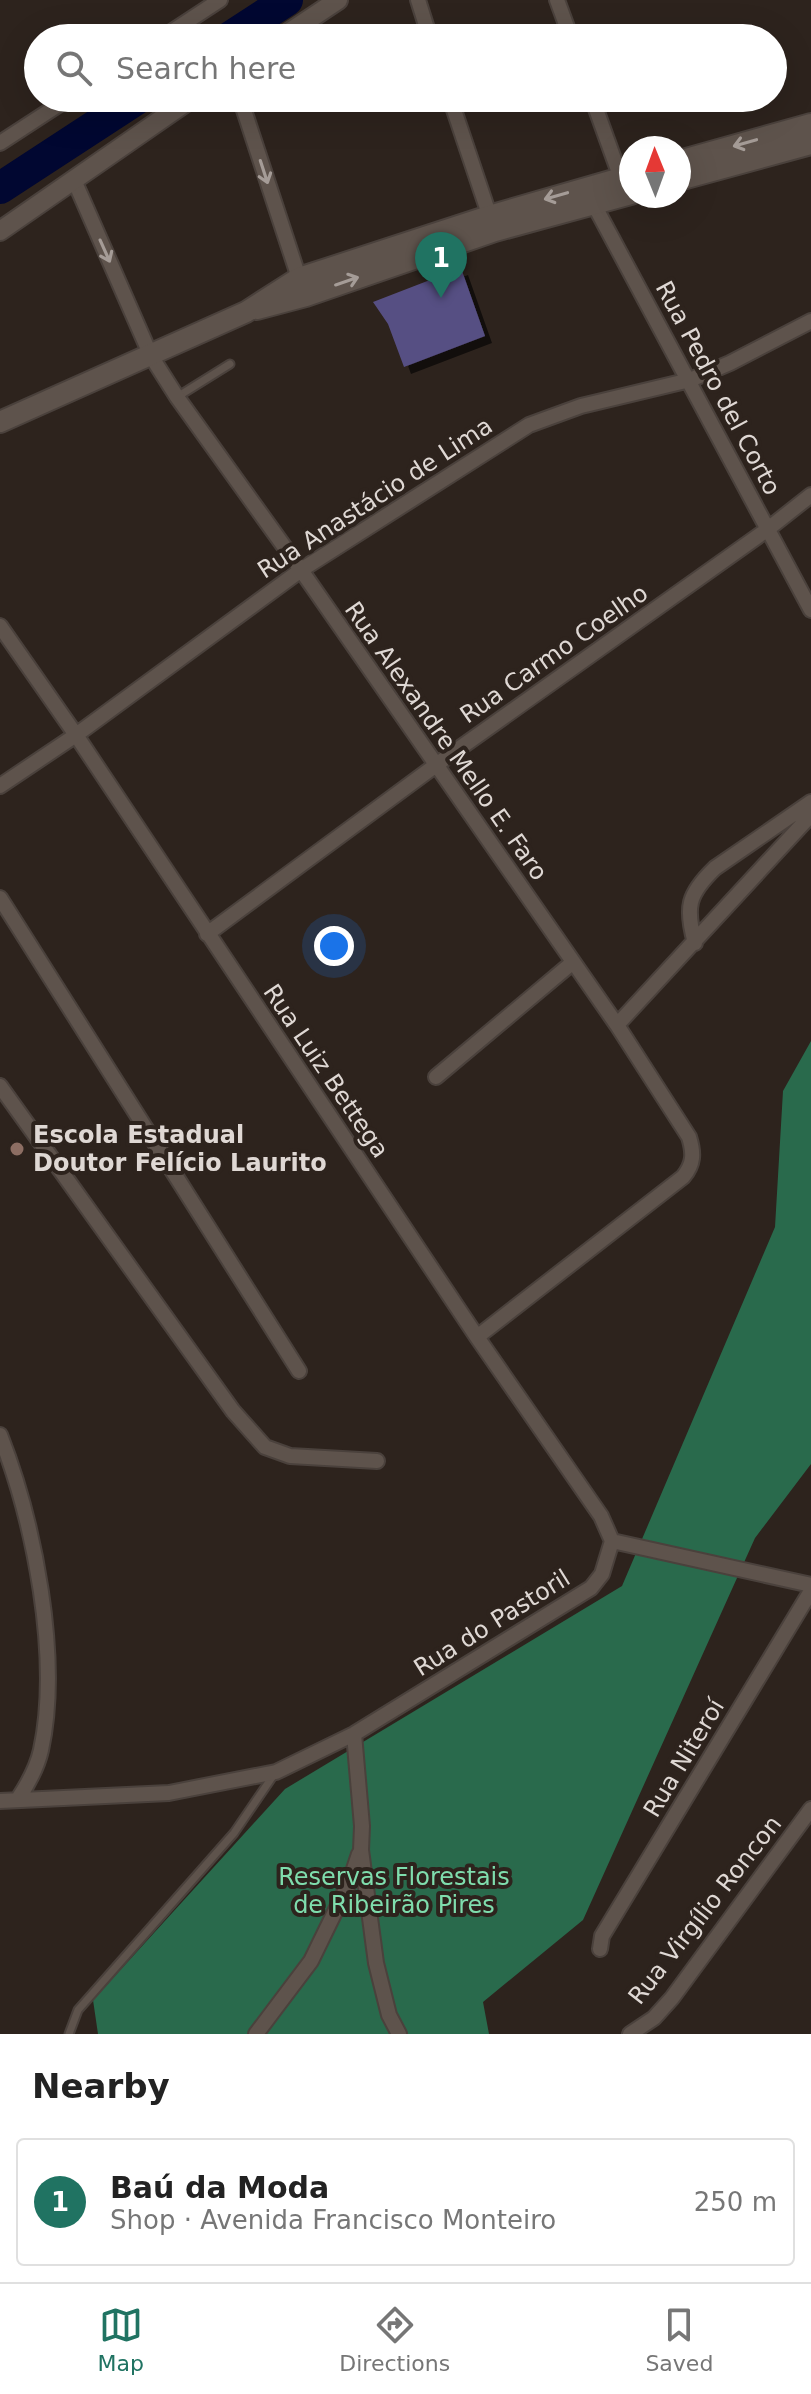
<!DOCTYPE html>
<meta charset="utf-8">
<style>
body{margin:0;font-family:"DejaVu Sans",sans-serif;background:#f6f6f6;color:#222}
.compass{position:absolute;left:619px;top:136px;width:72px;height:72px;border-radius:50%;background:#fff;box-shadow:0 8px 32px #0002;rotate:359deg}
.you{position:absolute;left:334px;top:946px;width:28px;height:28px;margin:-20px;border:6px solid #fff;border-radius:50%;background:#1a73e8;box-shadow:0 0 0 12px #1a73e833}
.badge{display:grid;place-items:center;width:52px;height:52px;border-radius:50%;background:#207362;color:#fff;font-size:26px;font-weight:700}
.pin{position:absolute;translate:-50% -66px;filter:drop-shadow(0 2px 4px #0008)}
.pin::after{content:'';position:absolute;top:42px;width:28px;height:24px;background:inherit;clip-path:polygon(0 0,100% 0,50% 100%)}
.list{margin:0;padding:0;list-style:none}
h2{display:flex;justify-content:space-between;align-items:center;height:104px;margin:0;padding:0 32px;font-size:34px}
h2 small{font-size:26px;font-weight:400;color:#767676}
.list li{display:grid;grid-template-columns:52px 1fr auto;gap:24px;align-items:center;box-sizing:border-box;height:128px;margin:0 16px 16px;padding:0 16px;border:2px solid #e0e0e0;border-radius:8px}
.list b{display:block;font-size:30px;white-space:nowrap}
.list p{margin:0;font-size:26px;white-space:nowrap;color:#767676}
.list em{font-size:26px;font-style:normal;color:#767676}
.icon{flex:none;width:44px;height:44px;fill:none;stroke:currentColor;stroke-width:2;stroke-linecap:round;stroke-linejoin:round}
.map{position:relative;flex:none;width:811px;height:2034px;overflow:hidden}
.search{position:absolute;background:#fff;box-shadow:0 8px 32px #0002;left:24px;right:24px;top:24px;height:88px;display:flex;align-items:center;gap:20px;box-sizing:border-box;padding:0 28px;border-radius:44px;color:#767676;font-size:30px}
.sheet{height:248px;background:#fff}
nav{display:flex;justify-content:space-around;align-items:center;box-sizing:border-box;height:112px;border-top:2px solid #e0e0e0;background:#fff;font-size:22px;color:#767676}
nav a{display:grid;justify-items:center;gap:4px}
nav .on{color:#207362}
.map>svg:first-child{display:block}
.forest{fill:#296a4c}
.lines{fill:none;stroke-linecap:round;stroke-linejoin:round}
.river{stroke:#010731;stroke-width:32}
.building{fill:#574f83;filter:url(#shadow)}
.service-casing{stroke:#4a413c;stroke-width:11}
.minor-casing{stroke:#4a413c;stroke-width:18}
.tertiary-casing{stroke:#4a413c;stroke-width:22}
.secondary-casing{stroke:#4a413c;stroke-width:24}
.service{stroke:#5e534c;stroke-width:7}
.minor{stroke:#5e534c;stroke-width:14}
.tertiary{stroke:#5e534c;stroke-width:18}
.secondary{stroke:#5e534c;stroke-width:20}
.oneway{stroke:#a59c97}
.education-dot{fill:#8d6e63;stroke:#2d231d;stroke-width:3}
.labels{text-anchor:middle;stroke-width:8;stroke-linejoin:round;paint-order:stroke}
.street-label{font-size:24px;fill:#dfd8d4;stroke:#2d231d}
.poi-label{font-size:24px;font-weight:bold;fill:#dfd8d4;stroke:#2d231d;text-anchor:start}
.park-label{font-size:24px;fill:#7fddad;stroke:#2d231d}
</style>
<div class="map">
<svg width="811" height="2034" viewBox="0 0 811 2034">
<defs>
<filter id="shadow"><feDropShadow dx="7" dy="7" stdDeviation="0" flood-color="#0009"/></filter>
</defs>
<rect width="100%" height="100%" fill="#2d231d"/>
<!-- forest -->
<path class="forest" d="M811,1041V1464L755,1538L583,1920L483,2002L489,2034H98L93,2000L285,1789L622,1586L775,1227L783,1091Z"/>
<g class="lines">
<!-- river -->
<path class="river" d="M229,38L287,0
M0,188L138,98"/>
</g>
<!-- building -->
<path class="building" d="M461,268L485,336L404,367L388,324L373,302Z"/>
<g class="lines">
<defs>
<path id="service" d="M177,397L230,364
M69,2034L78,2010L234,1833L275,1773"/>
<path id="minor" d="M418,0L430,38
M557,0L571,38
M162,38L220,0
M240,98L301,284
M450,98L492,223
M592,98L623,184
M0,143L69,98
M74,180L151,356L177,397L301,570L617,1025L689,1137C694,1153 694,1164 683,1177L477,1337
M591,199L811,610
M0,626L76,735L477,1337L601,1516L612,1541L602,1574L591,1588L354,1734L276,1772L169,1793L0,1801
M0,786L76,735L301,570L529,425L581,406L690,380L730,363L811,321
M0,898L299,1371
M207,934L436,765L768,529L811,495
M695,943C685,907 688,894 715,868L811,802
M617,1025L811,815
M436,1077L572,963
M0,1086L233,1411L265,1447L290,1456L377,1461
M0,1435C34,1522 61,1657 41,1750C37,1768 28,1784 18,1799
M612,1541L811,1585
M354,1734L362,1826L361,1850L376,1963L389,2015L399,2034
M600,1949L602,1936L811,1591
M256,2034L311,1961L350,1881L359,1854
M630,2034L654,2018L672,1998L811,1809"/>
<path id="tertiary" d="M281,38L338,0
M0,231L192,98"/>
<path id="secondary" d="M679,161L811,124
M679,180L811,144
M257,309L306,296L495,231L631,194
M0,422L246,312L299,278L489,216L631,175"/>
</defs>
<!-- service casing -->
<use href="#service" class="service-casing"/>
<!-- minor casing -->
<use href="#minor" class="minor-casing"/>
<!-- tertiary casing -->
<use href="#tertiary" class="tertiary-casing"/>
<!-- secondary casing -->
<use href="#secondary" class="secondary-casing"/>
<!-- service -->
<use href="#service" class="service"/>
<!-- minor -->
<use href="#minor" class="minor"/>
<!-- tertiary -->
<use href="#tertiary" class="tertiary"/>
<!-- secondary -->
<use href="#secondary" class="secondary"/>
</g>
<!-- one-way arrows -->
<defs><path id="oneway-shaft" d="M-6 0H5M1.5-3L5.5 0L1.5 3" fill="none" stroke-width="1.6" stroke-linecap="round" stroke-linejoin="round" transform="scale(2)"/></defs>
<g class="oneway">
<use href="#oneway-shaft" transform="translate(745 143) rotate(164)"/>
<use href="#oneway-shaft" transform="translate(264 172) rotate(72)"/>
<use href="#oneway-shaft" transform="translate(556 196) rotate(164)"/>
<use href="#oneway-shaft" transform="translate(105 251) rotate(66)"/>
<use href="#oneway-shaft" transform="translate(347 281) rotate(-19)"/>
</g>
<!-- markers -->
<circle class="education-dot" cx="17" cy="1149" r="8"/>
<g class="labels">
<!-- street labels -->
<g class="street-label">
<text transform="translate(718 388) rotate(62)" y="8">Rua Pedro del Corto</text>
<text transform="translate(375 498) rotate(-33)" y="8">Rua Anastácio de Lima</text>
<text transform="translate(554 654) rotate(-35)" y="8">Rua Carmo Coelho</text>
<text transform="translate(446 741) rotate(55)" y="8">Rua Alexandre Mello E. Faro</text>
<text transform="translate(326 1071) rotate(56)" y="8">Rua Luiz Bettega</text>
<text transform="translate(492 1623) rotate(-32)" y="8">Rua do Pastoril</text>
<text transform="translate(684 1758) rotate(-59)" y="8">Rua Niteroí</text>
<text transform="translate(705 1910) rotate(-52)" y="8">Rua Virgílio Roncon</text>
</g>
<!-- poi labels -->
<g class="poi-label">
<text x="33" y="1143">Escola Estadual<tspan x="33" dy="28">Doutor Felício Laurito</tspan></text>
</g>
<!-- park labels -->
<g class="park-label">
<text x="394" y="1885">Reservas Florestais<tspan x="394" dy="28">de Ribeirão Pires</tspan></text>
</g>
</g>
</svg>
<svg class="compass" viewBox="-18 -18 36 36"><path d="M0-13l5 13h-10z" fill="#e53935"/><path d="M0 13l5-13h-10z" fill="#767676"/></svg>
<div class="you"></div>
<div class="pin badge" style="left:441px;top:298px">1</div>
<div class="search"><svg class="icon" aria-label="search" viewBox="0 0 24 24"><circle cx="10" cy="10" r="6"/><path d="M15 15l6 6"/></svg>Search here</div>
</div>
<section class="sheet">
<h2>Nearby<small></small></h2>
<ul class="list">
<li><span class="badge">1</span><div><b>Baú da Moda</b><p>Shop · Avenida Francisco Monteiro</p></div><em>250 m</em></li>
</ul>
</section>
<nav>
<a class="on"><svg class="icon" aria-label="map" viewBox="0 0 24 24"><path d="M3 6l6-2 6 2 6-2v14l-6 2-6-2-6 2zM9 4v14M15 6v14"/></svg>Map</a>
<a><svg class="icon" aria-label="directions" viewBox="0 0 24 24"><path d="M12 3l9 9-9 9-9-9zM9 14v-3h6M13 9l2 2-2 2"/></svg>Directions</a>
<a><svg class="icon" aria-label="saved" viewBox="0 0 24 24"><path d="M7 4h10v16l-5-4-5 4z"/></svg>Saved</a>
</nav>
